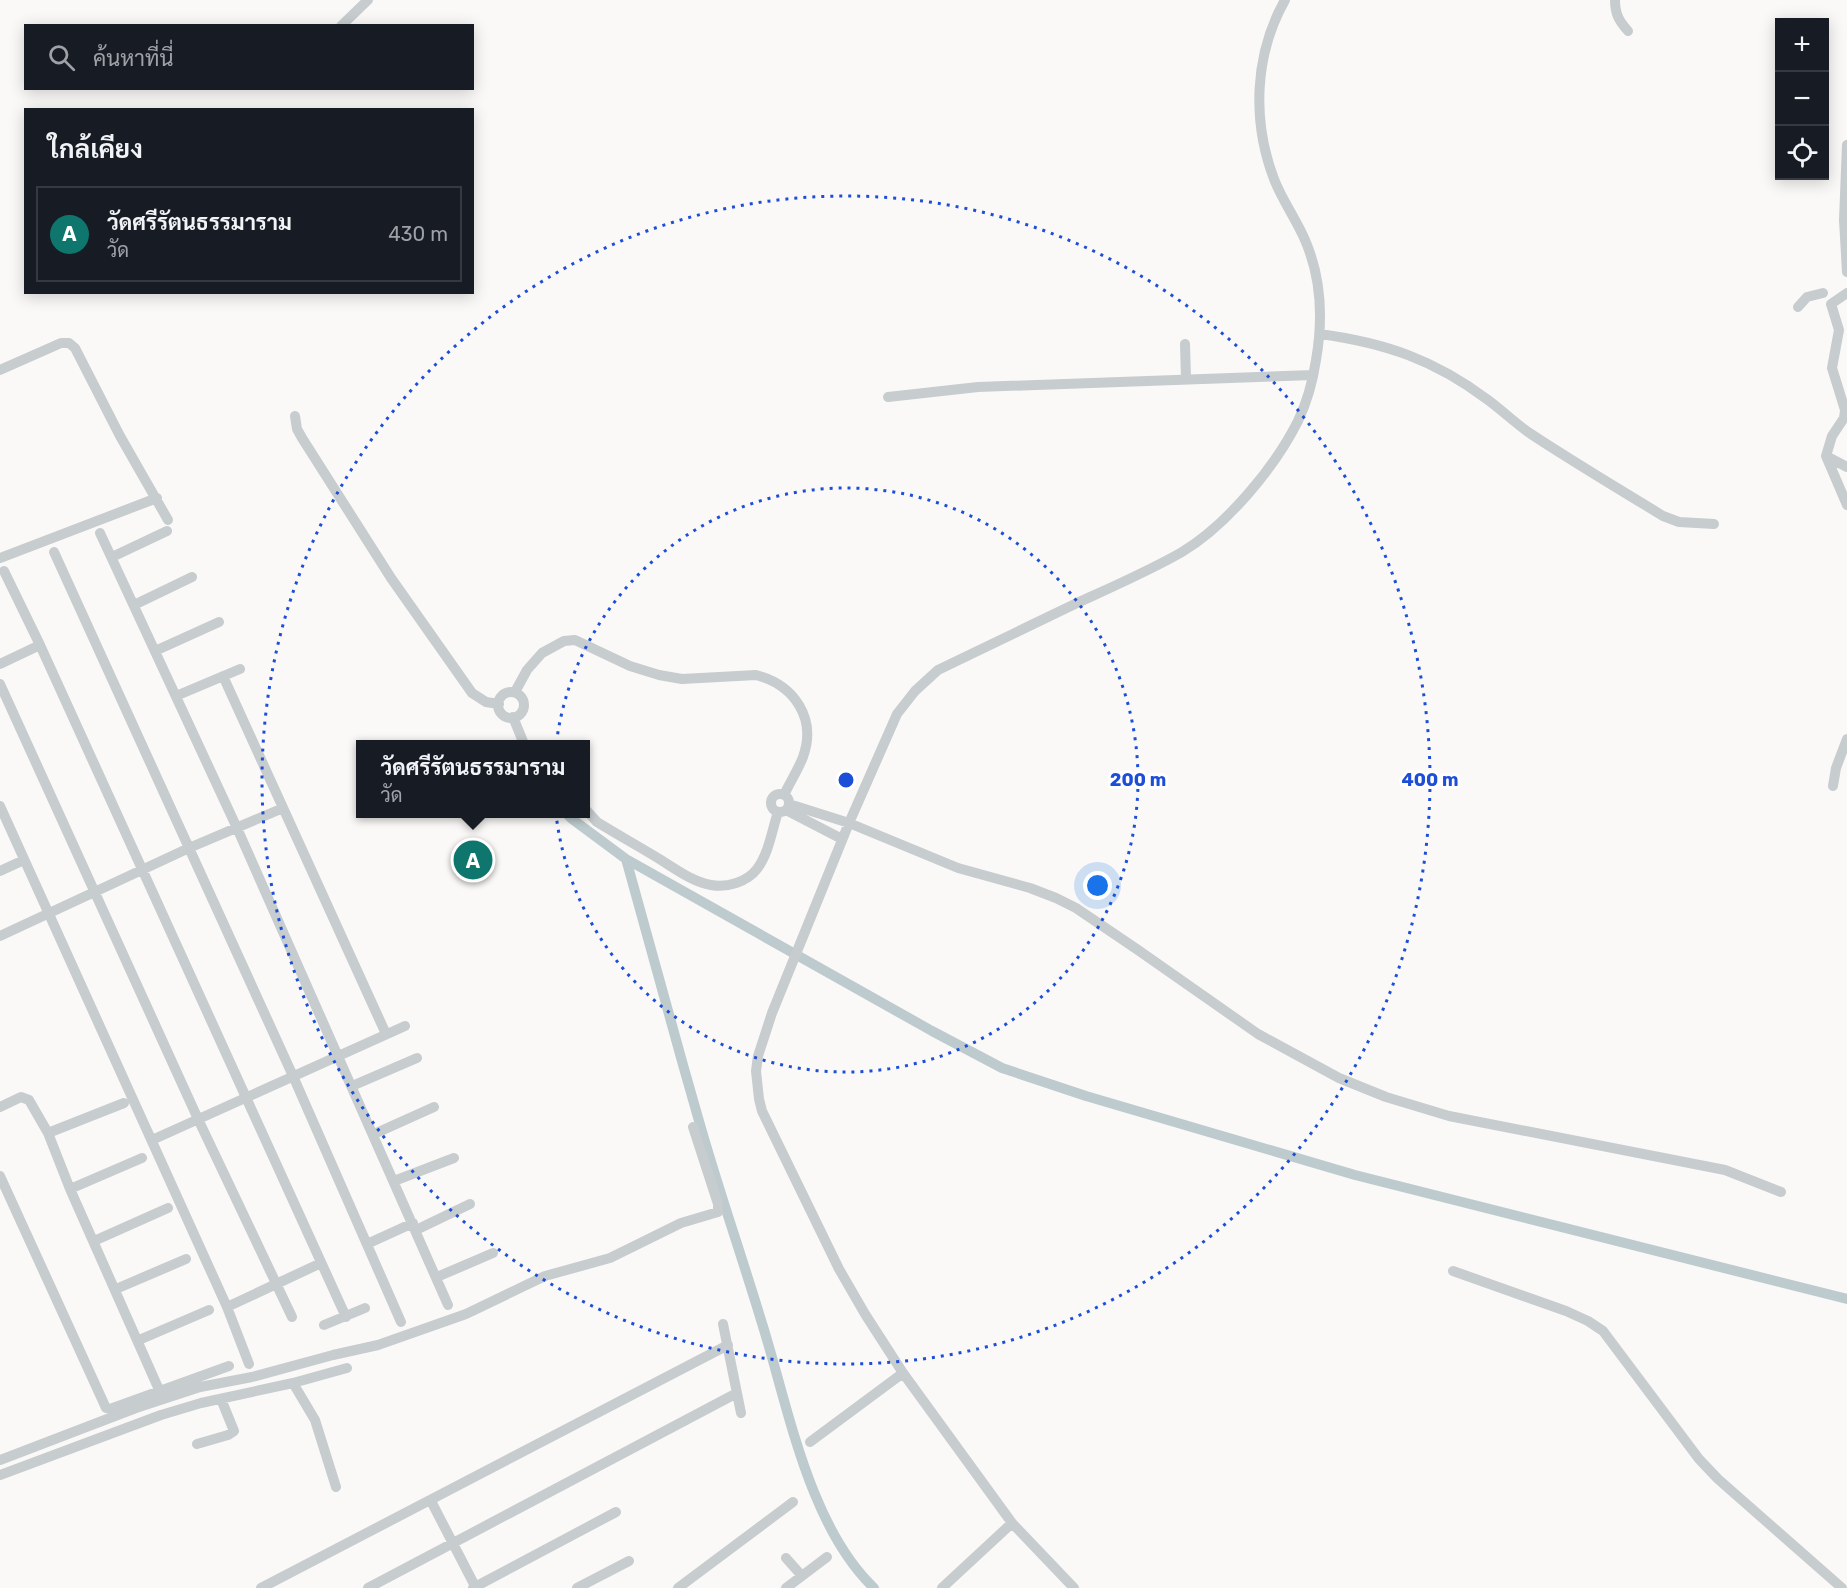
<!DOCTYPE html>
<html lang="th">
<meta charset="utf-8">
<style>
body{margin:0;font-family:Rubik,Sarabun,sans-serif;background:#242831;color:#f1f3f6}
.controls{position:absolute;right:18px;top:18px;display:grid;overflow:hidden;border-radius:0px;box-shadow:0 3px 15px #0003}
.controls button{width:54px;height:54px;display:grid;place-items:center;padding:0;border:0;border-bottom:2px solid #363941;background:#171b24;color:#f1f3f6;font:30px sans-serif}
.you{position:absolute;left:1098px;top:886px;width:21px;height:21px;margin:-15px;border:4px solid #fff;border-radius:50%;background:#1a73e8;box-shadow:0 0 0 9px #1a73e833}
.badge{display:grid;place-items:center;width:39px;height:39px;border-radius:50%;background:#0f766e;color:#fff;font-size:20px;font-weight:700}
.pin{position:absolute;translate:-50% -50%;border:3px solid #fff;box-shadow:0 2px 6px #0006}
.popup{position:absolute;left:356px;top:740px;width:234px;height:78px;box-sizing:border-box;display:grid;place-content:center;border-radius:0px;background:#171b24;filter:drop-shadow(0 2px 4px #0005);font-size:20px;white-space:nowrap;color:#9ea1a6}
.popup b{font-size:22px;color:#f1f3f6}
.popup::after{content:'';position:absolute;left:50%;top:100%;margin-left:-12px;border:12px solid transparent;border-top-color:#171b24}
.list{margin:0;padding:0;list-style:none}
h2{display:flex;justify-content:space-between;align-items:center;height:78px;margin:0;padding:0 24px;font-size:26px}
h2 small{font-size:20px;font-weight:400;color:#9ea1a6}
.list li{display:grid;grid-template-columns:39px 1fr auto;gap:18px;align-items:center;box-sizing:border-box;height:96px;margin:0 12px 12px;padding:0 12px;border:2px solid #363941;border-radius:0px}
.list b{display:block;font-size:22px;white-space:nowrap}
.list p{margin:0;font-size:20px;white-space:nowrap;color:#9ea1a6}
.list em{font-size:20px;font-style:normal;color:#9ea1a6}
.icon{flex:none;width:33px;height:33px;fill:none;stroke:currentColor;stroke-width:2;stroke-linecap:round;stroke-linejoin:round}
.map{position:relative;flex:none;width:1847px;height:1588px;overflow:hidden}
.search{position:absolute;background:#171b24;box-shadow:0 3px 15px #0003;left:24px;top:24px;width:450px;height:66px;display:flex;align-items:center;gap:15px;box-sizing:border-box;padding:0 21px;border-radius:0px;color:#9ea1a6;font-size:22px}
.panel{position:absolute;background:#171b24;box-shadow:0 3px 15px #0003;left:24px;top:108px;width:450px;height:186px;border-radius:0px}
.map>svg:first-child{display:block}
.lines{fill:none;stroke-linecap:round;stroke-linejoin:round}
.canal{stroke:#bdcbce;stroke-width:10}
.minor{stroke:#c7cccf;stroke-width:10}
.ring{fill:none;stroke:#1d4ed8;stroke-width:3;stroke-dasharray:3 6}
.centre{fill:#1d4ed8;stroke:#fff;stroke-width:3}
.ring-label{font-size:18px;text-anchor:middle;font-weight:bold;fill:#1d4ed8;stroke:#fff;stroke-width:6;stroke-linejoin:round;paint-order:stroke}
</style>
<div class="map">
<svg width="1847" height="1588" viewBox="0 0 1847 1588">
<rect width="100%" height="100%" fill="#faf9f7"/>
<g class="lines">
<!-- canal -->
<path class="canal" d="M567,814L572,819L626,859L932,1031L1002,1068L1086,1096L1355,1175L1847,1299
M626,859C650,947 674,1034 699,1121C718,1188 741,1254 761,1320C788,1405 808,1525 874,1588"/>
<!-- minor -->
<path class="minor" d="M1615,0C1615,14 1619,21 1628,31
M341,26L368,0
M1847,145L1844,220L1847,272
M1847,293L1831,304L1839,330L1832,368L1845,410L1844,418L1832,436L1826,456L1847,505
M1798,307L1807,297L1823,293
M1320,334C1386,343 1435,360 1488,400C1503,411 1516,424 1531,434C1575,463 1619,489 1663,516L1679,522L1714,524
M1185,344L1186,379
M0,370L61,343H69L75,348L120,436L168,520
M888,397L978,387L1313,375
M295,416L297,429L302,438L391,578L472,693L486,702L499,704
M1826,456L1847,467
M100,533L237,828L448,1305
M54,552L293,1076L401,1322
M112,557L167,531
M0,558L157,498
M4,571L40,645L346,1317
M134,605L192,577
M155,651L219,622
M0,664L40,645
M223,676L386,1034
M0,684L198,1119L292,1317
M515,692L527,670L542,653L564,641L575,640L630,666L659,675L682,679L756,675C794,685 817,718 803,757C798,770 790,782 784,795
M498 705a13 13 0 1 1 26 0a13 13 0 1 1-26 0Z
M176,696L240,669
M513,717L524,744
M1833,786L1836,768L1847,739
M771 803a9 9 0 1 1 18 0a9 9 0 1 1-18 0Z
M789,804L849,823L958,868L1030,888L1056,898L1076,908L1138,950L1258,1034L1339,1078L1386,1097L1449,1116L1725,1170L1781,1192
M0,806L227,1307L249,1364
M586,810L597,822C618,835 640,847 661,860C677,870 693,882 711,885C727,888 747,882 757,869C769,853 772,830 778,812
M786,810L842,839
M0,871L24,860
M0,936L189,848L283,808
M352,1086L417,1058
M0,1107L21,1097L29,1100L48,1133L70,1189L160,1392
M48,1133L124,1103
M374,1134L434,1107
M152,1140L405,1026
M0,1176L106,1408L110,1409L229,1366
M394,1181L454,1158
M70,1189L142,1158
M416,1230L470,1204
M94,1241L168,1208
M367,1244L413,1223
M1453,1271L1566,1311L1588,1321L1603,1331L1699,1459L1718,1479L1842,1588
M437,1277L493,1253
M116,1289L186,1259
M227,1307L321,1263
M723,1324L741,1413
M324,1325L365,1308
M139,1340L209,1310
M293,1383L347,1368
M810,1442L903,1373
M197,1444L228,1435L234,1431L221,1399
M0,1460L136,1408L200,1387L252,1377L333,1355L378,1345L466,1314L545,1276L610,1258L681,1223L718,1212V1204L693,1127
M0,1475L161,1415L201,1403L293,1383L315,1420L336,1487
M431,1501L476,1588
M786,1558L802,1576
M261,1588L728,1345
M368,1588L737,1393
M473,1588L616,1512
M577,1588L629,1561
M678,1588L793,1502
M786,1588L827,1557
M942,1588L1012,1523
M1074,1588L1012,1523L903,1373L865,1314L839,1269L762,1111L759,1099L756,1071L758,1056L772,1013L849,823L897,714L915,691L938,670C984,648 1030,626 1077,603C1112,587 1149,571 1182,552C1227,525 1275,467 1298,421C1307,402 1313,380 1316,360C1323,320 1321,277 1305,240C1296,219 1282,200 1274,179C1252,121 1254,55 1285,0"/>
</g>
<!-- distance rings -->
<g class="ring">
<circle cx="846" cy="780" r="292"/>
<circle cx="846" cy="780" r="584"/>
</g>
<circle cx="846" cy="780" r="9" class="centre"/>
<g class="ring-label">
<text x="1138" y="786">200 m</text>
<text x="1430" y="786">400 m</text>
</g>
</svg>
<div class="controls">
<button>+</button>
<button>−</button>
<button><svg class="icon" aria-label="locate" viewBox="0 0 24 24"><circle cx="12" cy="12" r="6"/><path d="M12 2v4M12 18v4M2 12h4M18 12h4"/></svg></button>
</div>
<div class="you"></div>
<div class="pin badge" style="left:473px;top:860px">A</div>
<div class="popup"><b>วัดศรีรัตนธรรมาราม</b>วัด</div>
<div class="search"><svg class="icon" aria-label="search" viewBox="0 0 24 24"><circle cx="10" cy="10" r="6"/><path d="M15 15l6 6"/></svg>ค้นหาที่นี่</div>
<section class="panel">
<h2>ใกล้เคียง<small></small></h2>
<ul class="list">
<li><span class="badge">A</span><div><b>วัดศรีรัตนธรรมาราม</b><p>วัด</p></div><em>430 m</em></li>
</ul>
</section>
</div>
